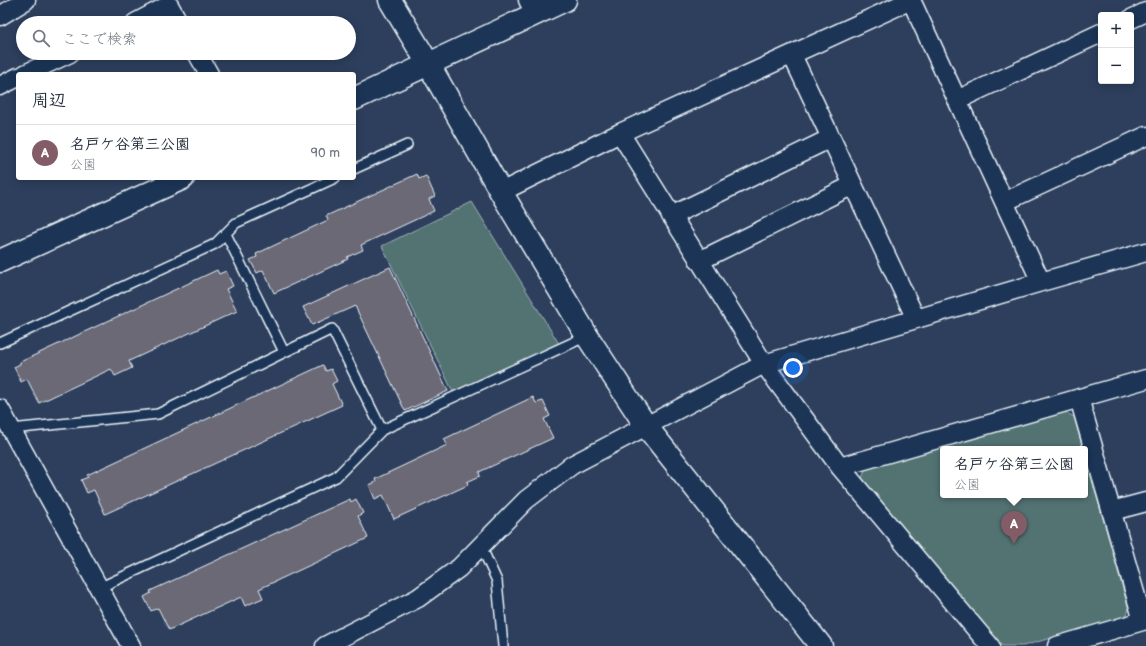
<!DOCTYPE html>
<html lang="ja">
<meta charset="utf-8">
<style>
body{margin:0;font-family:"Balsamiq Sans","Klee One",sans-serif;background:#f2f2f3;color:#1f2937}
.controls{position:absolute;right:12px;top:12px;display:grid;overflow:hidden;border-radius:4px;box-shadow:0 2px 10px #0003}
.controls button{width:36px;height:36px;display:grid;place-items:center;padding:0;border:0;border-bottom:1px solid #e0e1e3;background:#fff;color:#1f2937;font:20px sans-serif}
.you{position:absolute;left:793px;top:368px;width:14px;height:14px;margin:-10px;border:3px solid #fff;border-radius:50%;background:#1a73e8;box-shadow:0 0 0 6px #1a73e833}
.badge{display:grid;place-items:center;width:26px;height:26px;border-radius:50%;background:#845c67;color:#fff;font-size:13px;font-weight:700}
.pin{position:absolute;translate:-50% -33px;filter:drop-shadow(0 1px 2px #0008)}
.pin::after{content:'';position:absolute;top:21px;width:14px;height:12px;background:inherit;clip-path:polygon(0 0,100% 0,50% 100%)}
.popup{position:absolute;left:940px;top:446px;width:148px;height:52px;box-sizing:border-box;display:grid;place-content:center;border-radius:4px;background:#fff;filter:drop-shadow(0 1px 3px #0005);font-size:13px;white-space:nowrap;color:#747a83}
.popup b{font-size:15px;color:#1f2937}
.popup::after{content:'';position:absolute;left:50%;top:100%;margin-left:-8px;border:8px solid transparent;border-top-color:#fff}
.list{margin:0;padding:0;list-style:none}
h2{display:flex;justify-content:space-between;align-items:center;height:52px;margin:0;padding:0 16px;font-size:17px}
h2 small{font-size:13px;font-weight:400;color:#747a83}
.list li{display:grid;grid-template-columns:26px 1fr auto;gap:12px;align-items:center;box-sizing:border-box;height:56px;padding:0 16px;border-top:1px solid #e0e1e3}
.list b{display:block;font-size:15px;white-space:nowrap}
.list p{margin:0;font-size:13px;white-space:nowrap;color:#747a83}
.list em{font-size:13px;font-style:normal;color:#747a83}
.icon{flex:none;width:22px;height:22px;fill:none;stroke:currentColor;stroke-width:2;stroke-linecap:round;stroke-linejoin:round}
.map{position:relative;flex:none;width:1146px;height:646px;overflow:hidden}
.search{position:absolute;background:#fff;box-shadow:0 2px 10px #0003;left:16px;top:16px;width:340px;height:44px;display:flex;align-items:center;gap:10px;box-sizing:border-box;padding:0 14px;border-radius:22px;color:#747a83;font-size:15px}
.panel{position:absolute;background:#fff;box-shadow:0 2px 10px #0003;left:16px;top:72px;width:340px;height:108px;border-radius:4px}
.map>svg:first-child{display:block}
.green{fill:#537373;stroke:#9eb2b6}
.building{fill:#6c6976;stroke:#e8f1f8}
.lines{fill:none;stroke-linecap:round;stroke-linejoin:round}
.lane-casing{stroke:#e8f1f8;stroke-width:12}
.street-casing{stroke:#e8f1f8;stroke-width:21}
.secondary-casing{stroke:#e8f1f8;stroke-width:25}
.lane{stroke:#1d3557;stroke-width:9}
.street{stroke:#1d3557;stroke-width:18}
.secondary{stroke:#1d3557;stroke-width:22}
</style>
<div class="map">
<svg width="1146" height="646" viewBox="0 0 1146 646">
<rect width="100%" height="100%" fill="#2d3f5d"/>
<filter id="ink" filterUnits="userSpaceOnUse"><feTurbulence type="fractalNoise" baseFrequency=".025" numOctaves="2"/><feDisplacementMap in="SourceGraphic" scale="8" xChannelSelector="R" yChannelSelector="G"/><feConvolveMatrix kernelMatrix="1 2 1 2 8 2 1 2 1" color-interpolation-filters="sRGB"/></filter>
<g filter="url(#ink)">
<!-- green -->
<path class="green" d="M472,202L561,347L455,396L382,246Z
M1065,412L1074,417L1083,449H943V495H1085V455L1129,610L1125,617L1023,646H1002L862,478L866,468Z"/>
<!-- building -->
<path class="building" d="M417,174L419,179L426,176L435,196L429,199L434,211L361,245L363,250L347,257L348,259L274,293L263,270L257,273L250,260L257,257L256,254L328,220L326,216Z
M390,267L448,391L405,411L355,306L312,325L303,307Z
M217,270L219,274L226,271L233,286L226,289L237,311L129,361L132,368L115,376L111,369L39,403L27,379L21,382L14,367L20,364V362Z
M323,365L326,371L331,369L337,381L332,384L342,405L105,514L94,490L87,493L81,480L88,477L87,475Z
M533,397L536,403L543,401L550,416L544,419L553,438L479,472L480,476L467,482L468,485L394,519L383,495L375,499L369,485L376,482L375,479L447,445L444,439Z
M350,499L351,502L356,499L363,513L358,516L368,538L259,589L263,598L245,606L241,597L169,630L158,608L151,611L144,597L151,593L150,591Z"/>
<g class="lines">
<defs>
<path id="lane" d="M354,169L407,145
M226,234L284,352
M0,343L215,244L236,223L335,178
M11,429L158,414L332,329L382,430
M481,546L497,581L503,646
M99,588L336,477L382,430L587,336"/>
<path id="street" d="M528,0L535,14
M911,0L1041,282
M0,16L26,0
M1131,19L1146,12
M135,23L169,5L179,23
M197,53L209,74
M792,55L916,319
M25,74L70,53
M0,86L18,77
M957,100L1101,33
M620,133L764,364L840,467L990,646
M501,192L620,133L911,0
M1004,202L1146,136
M671,216L831,138
M699,261L853,185
M1079,398L1143,621
M0,409L131,646
M840,467L1146,379
M1112,511L1146,502
M325,646L418,598L459,568L526,500L572,465L764,364L1041,282L1146,252
M1057,646L1146,620"/>
<path id="secondary" d="M390,0L429,65L501,192L587,336L646,426L821,646
M354,99L565,0
M0,261L183,178"/>
</defs>
<!-- lane casing -->
<use href="#lane" class="lane-casing"/>
<!-- street casing -->
<use href="#street" class="street-casing"/>
<!-- secondary casing -->
<use href="#secondary" class="secondary-casing"/>
<!-- lane -->
<use href="#lane" class="lane"/>
<!-- street -->
<use href="#street" class="street"/>
<!-- secondary -->
<use href="#secondary" class="secondary"/>
</g>
</g>
</svg>
<div class="controls">
<button>+</button>
<button>−</button>
</div>
<div class="you"></div>
<div class="pin badge" style="left:1014px;top:544px">A</div>
<div class="popup"><b>名戸ケ谷第三公園</b>公園</div>
<div class="search"><svg class="icon" aria-label="search" viewBox="0 0 24 24"><circle cx="10" cy="10" r="6"/><path d="M15 15l6 6"/></svg>ここで検索</div>
<section class="panel">
<h2>周辺<small></small></h2>
<ul class="list">
<li><span class="badge">A</span><div><b>名戸ケ谷第三公園</b><p>公園</p></div><em>90 m</em></li>
</ul>
</section>
</div>
